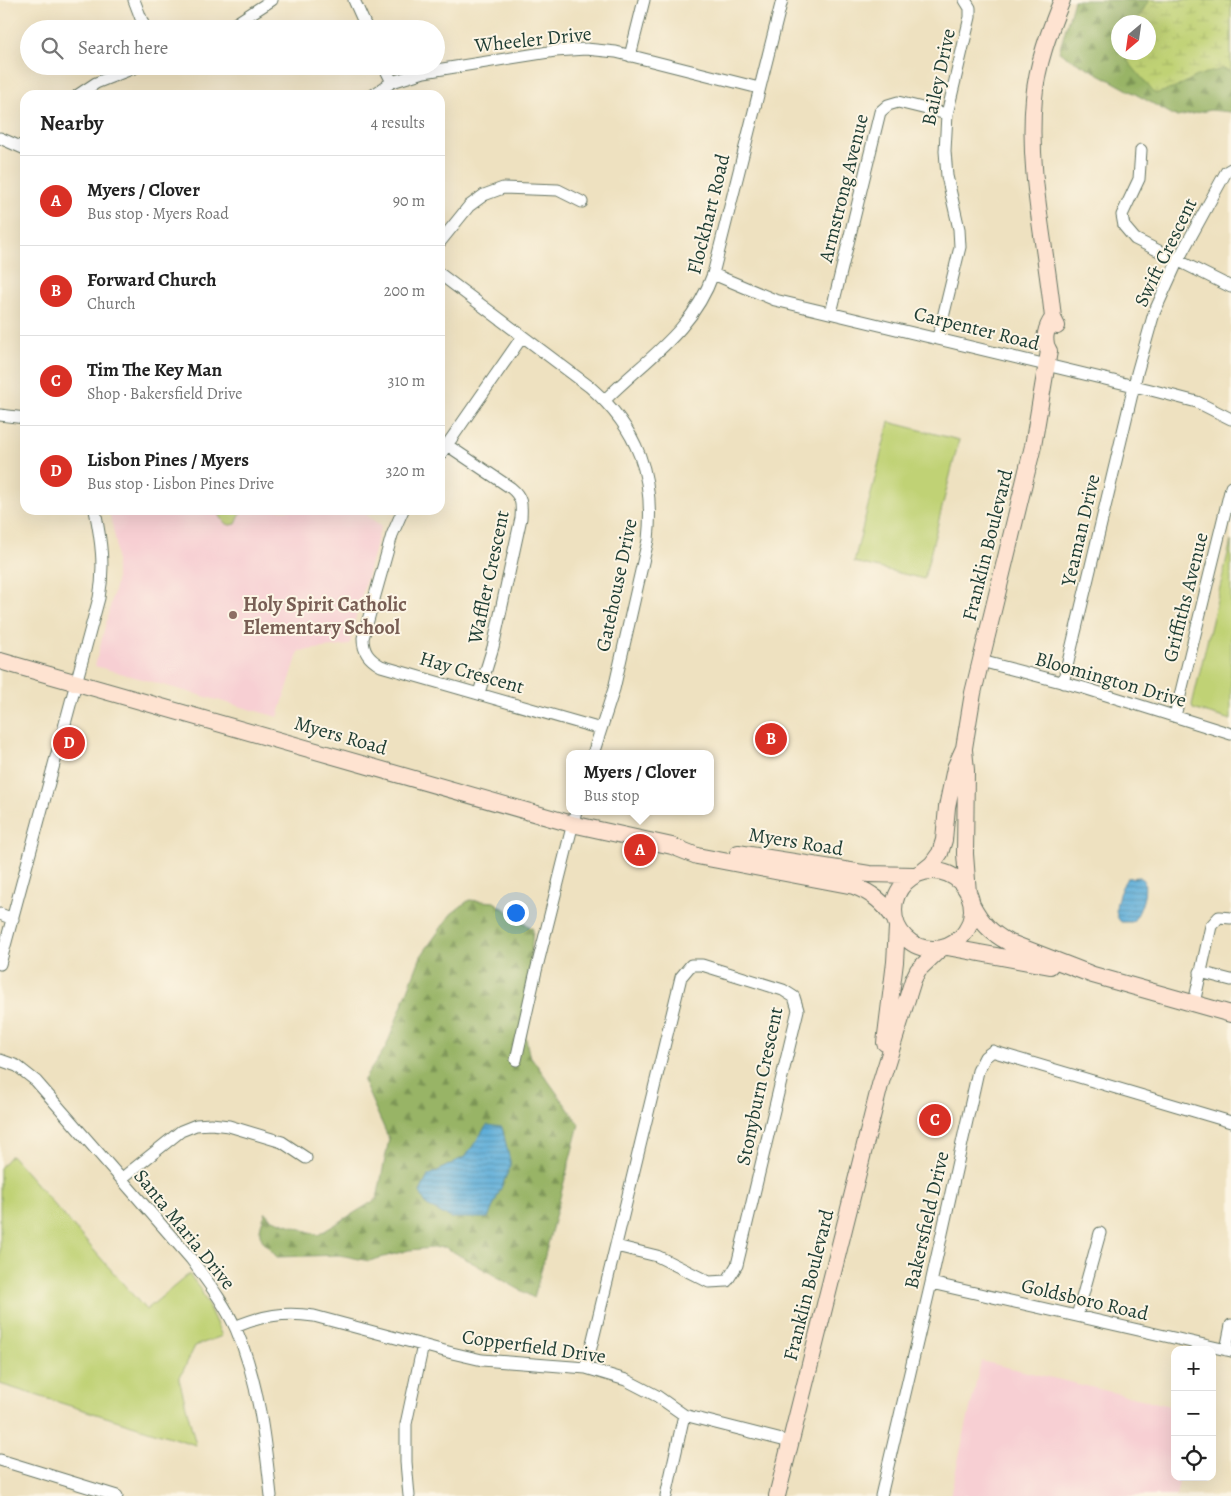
<!DOCTYPE html>
<meta charset="utf-8">
<style>
body{margin:0;font-family:Alegreya,serif;background:#f2f2f2;color:#222}
.controls{position:absolute;right:15px;bottom:15px;display:grid;overflow:hidden;border-radius:10px;box-shadow:0 5px 20px #0002}
.controls button{width:45px;height:45px;display:grid;place-items:center;padding:0;border:0;border-bottom:1px solid #e0e0e0;background:#fff;color:#222;font:25px sans-serif}
.compass{position:absolute;left:1111px;top:15px;width:45px;height:45px;border-radius:50%;background:#fff;box-shadow:0 5px 20px #0002;rotate:209deg}
.you{position:absolute;left:515px;top:912px;width:18px;height:18px;margin:-12px;border:4px solid #fff;border-radius:50%;background:#1a73e8;box-shadow:0 0 0 8px #1a73e833}
.badge{display:grid;place-items:center;width:32px;height:32px;border-radius:50%;background:#d93025;color:#fff;font-size:16px;font-weight:700}
.pin{position:absolute;translate:-50% -50%;border:2px solid #fff;box-shadow:0 1px 5px #0006}
.popup{position:absolute;left:566px;top:750px;width:148px;height:65px;box-sizing:border-box;display:grid;place-content:center;border-radius:10px;background:#fff;filter:drop-shadow(0 1px 4px #0005);font-size:16px;white-space:nowrap;color:#767676}
.popup b{font-size:19px;color:#222}
.popup::after{content:'';position:absolute;left:50%;top:100%;margin-left:-10px;border:10px solid transparent;border-top-color:#fff}
.list{margin:0;padding:0;list-style:none}
h2{display:flex;justify-content:space-between;align-items:center;height:65px;margin:0;padding:0 20px;font-size:21px}
h2 small{font-size:16px;font-weight:400;color:#767676}
.list li{display:grid;grid-template-columns:32px 1fr auto;gap:15px;align-items:center;box-sizing:border-box;height:90px;padding:0 20px;border-top:1px solid #e0e0e0}
.list b{display:block;font-size:19px;white-space:nowrap}
.list p{margin:0;font-size:16px;white-space:nowrap;color:#767676}
.list em{font-size:16px;font-style:normal;color:#767676}
.icon{flex:none;width:28px;height:28px;fill:none;stroke:currentColor;stroke-width:2;stroke-linecap:round;stroke-linejoin:round}
.map{position:relative;flex:none;width:1231px;height:1496px;overflow:hidden}
.search{position:absolute;background:#fff;box-shadow:0 5px 20px #0002;left:20px;top:20px;width:425px;height:55px;display:flex;align-items:center;gap:12px;box-sizing:border-box;padding:0 18px;border-radius:28px;color:#767676;font-size:19px}
.panel{position:absolute;background:#fff;box-shadow:0 5px 20px #0002;left:20px;top:90px;width:425px;height:425px;border-radius:15px}
.map>svg:first-child{display:block}
.built{fill:#f7cfd3}
.forest{fill:url(#forest-firs);stroke:#5c784d;fill-rule:evenodd}
.wetland{fill:url(#wetland-marsh);stroke:#708854}
.green{fill:#c0d275;stroke:#708854}
.water{fill:url(#water-rules);stroke:#3f7686}
.lines{fill:none;stroke-linecap:round;stroke-linejoin:round}
.minor-casing{stroke:#677665;stroke-width:13}
.secondary-casing{stroke:#677665;stroke-width:18}
.minor{stroke:#fff;stroke-width:11}
.secondary{stroke:#fee3d1;stroke-width:16}
.education-dot{fill:#8d6e63;stroke:#fcf5e5;stroke-width:2}
.labels{text-anchor:middle;stroke-width:4;stroke-linejoin:round;paint-order:stroke}
.street-label{font-size:20px;fill:#1f3d34;stroke:#fcf5e5}
.education-label{font-size:20px;font-weight:bold;fill:#785e54;stroke:#fcf5e5;text-anchor:start}
</style>
<div class="map">
<svg width="1231" height="1496" viewBox="0 0 1231 1496">
<defs>
<pattern id="forest-firs" width="22" height="20" patternUnits="userSpaceOnUse" patternTransform="scale(1.25)"><rect width="22" height="20" fill="#98b466"/><path d="M5 1l3.5 6h-7zM16 11l3.5 6h-7z" fill="#7b9455"/></pattern>
<pattern id="wetland-marsh" width="20" height="14" patternUnits="userSpaceOnUse" patternTransform="scale(1.25)"><rect width="20" height="14" fill="#c0d275"/><path d="M1 5h8M5 5V1M11 12h8M15 12V8" fill="none" stroke="#a5b566"/></pattern>
<pattern id="water-rules" width="6" height="5" patternUnits="userSpaceOnUse" patternTransform="scale(1.25)"><rect width="6" height="5" fill="#5faed9"/><path d="M0 2.5h6" fill="none" stroke="#4e8fb1"/></pattern>
</defs>
<rect width="100%" height="100%" fill="#fcf5e5"/>
<filter id="ink" filterUnits="userSpaceOnUse"><feTurbulence type="fractalNoise" baseFrequency=".02" numOctaves="2"/><feDisplacementMap in="SourceGraphic" scale="10" xChannelSelector="R" yChannelSelector="G"/><feConvolveMatrix kernelMatrix="1 2 1 2 8 2 1 2 1" color-interpolation-filters="sRGB"/></filter>
<filter id="wash" filterUnits="userSpaceOnUse"><feTurbulence type="fractalNoise" baseFrequency=".0096" numOctaves="4" result="noise"/><feDisplacementMap in="SourceGraphic" scale="20" xChannelSelector="R" yChannelSelector="G"/><feGaussianBlur stdDeviation="1.12" result="paint"/><feColorMatrix in="noise" values="0 0 0 0 0 0 0 0 0 0 0 0 0 0 0 0 0 1.4 0 .05"/><feComposite in="paint" operator="in"/></filter>
<g filter="url(#wash)">
<rect width="100%" height="100%" fill="#eee1c0"/>
<!-- built -->
<path class="built" d="M109,510H360L381,526L352,631L350,645L299,651L278,717L95,666L116,583V543Z
M981,1361L1175,1407V1477H1180L1176,1496H950Z"/>
<!-- forest -->
<path class="forest" d="M1074,0H1231V112L1210,110L1177,117L1059,52ZM1118,22H1148V52H1118Z
M469,900L494,902L533,929L525,1034L529,1054L579,1124L534,1298L445,1247L409,1250L369,1261L340,1255L277,1257C259,1237 255,1237 266,1212L270,1218L318,1235L377,1199L389,1139L363,1081L386,1047L421,956L451,914ZM466,1156L420,1192L428,1176Z"/>
<!-- wetland -->
<path class="wetland" d="M1149,0H1231V71L1222,69L1197,76L1175,88L1155,94L1126,59L1127,53L1148,52V22H1136Z"/>
<!-- green -->
<path class="green" d="M889,422L959,440L924,579L854,562Z
M216,510H239L240,515L236,524L230,525L225,523Z
M1231,541V720L1193,709L1192,705Z
M11,1155L146,1310L189,1274L200,1288L222,1336L195,1346L179,1379L196,1445L0,1384V1168Z"/>
<!-- water -->
<path class="water" d="M1139,877L1144,880C1147,893 1141,913 1132,922H1121C1110,912 1120,889 1127,878Z
M487,1125L502,1127L511,1165L488,1218H451L427,1206L420,1192L428,1176L466,1156Z"/>
</g>
<g filter="url(#ink)">
<g class="lines">
<defs>
<path id="minor" d="M134,0L145,29
M354,0L367,29
M227,29L272,0
M630,56L644,0
M384,66L392,82
M78,95L96,83L139,66
M373,95L392,82L424,72L555,51L586,49L616,52L759,88
M0,138L25,149
M1141,150L1139,179L1122,215L1124,226L1135,239L1231,287
M440,242L469,206L484,195L503,188L558,190L582,202
M440,274L590,387C638,429 655,476 648,540L614,689L593,754
M713,274L775,300L1151,390L1197,402L1231,419
M831,313L880,112L888,105L898,102L947,114
M938,338L960,247L959,229L947,176L945,151L947,114L970,17V8L965,0
M605,400C646,359 693,331 713,274L782,0
M0,415L25,418
M447,445L511,488C522,497 522,504 521,518L493,647L479,693
M440,455L522,337
M403,510L392,535L363,638C363,652 369,659 381,666L601,729
M981,661L1084,688L1231,734
M1063,683L1137,373L1154,313L1178,260L1226,172L1231,169
M1175,716L1231,487
M0,914L13,919
M0,964L99,598C105,567 101,540 95,510
M1200,972L1231,980
M1194,1003L1211,926L1219,917L1231,918
M0,1060L17,1066L36,1081L191,1259C207,1281 225,1304 236,1329C259,1382 265,1440 271,1496
M516,1060L535,975L576,811
M121,1179L181,1131L196,1125L211,1124L229,1126L282,1142L306,1158
M931,1283L1231,1351
M1077,1316L1100,1233
M235,1327C263,1315 284,1312 314,1316L452,1353L482,1360L586,1368L626,1380L657,1396L684,1415L790,1442
M1226,1350L1231,1325
M586,1368L681,977L691,965H702L783,990L794,997L798,1010L737,1265L727,1281L709,1282L657,1256L616,1246
M0,1460L117,1496
M409,1496L406,1462V1424L423,1345
M666,1496L684,1415
M881,1496L931,1283L978,1071L985,1057L993,1051L995,1052L1231,1122"/>
<path id="secondary" d="M1057,326L1053,318C1046,245 1027,172 1034,98C1037,64 1049,32 1062,0
M0,661L572,824L672,846L697,856L854,886C872,893 883,902 894,918
M964,750L966,770L965,854L968,893
M738,853L869,874L914,875
M894 910a39 39 0 1 1 78 0a39 39 0 1 1-78 0Z
M922,872L932,864L940,853L944,840L947,807L955,768L964,748L973,693L1033,446L1049,351C1042,341 1046,327 1053,318
M972,905C981,922 991,933 1008,942L1093,975L1231,1014
M947,947L1050,966
M885,1043L895,962L897,927
M777,1496L880,1085L913,980L918,970L940,949"/>
</defs>
<!-- minor casing -->
<use href="#minor" class="minor-casing"/>
<!-- secondary casing -->
<use href="#secondary" class="secondary-casing"/>
<!-- minor -->
<use href="#minor" class="minor"/>
<!-- secondary -->
<use href="#secondary" class="secondary"/>
</g>
</g>
<!-- markers -->
<circle class="education-dot" cx="233" cy="615" r="5"/>
<g class="labels">
<!-- street labels -->
<g class="street-label">
<text transform="translate(533 39) rotate(-6)" y="7">Wheeler Drive</text>
<text transform="translate(938 77) rotate(-78)" y="7">Bailey Drive</text>
<text transform="translate(843 188) rotate(-76)" y="7">Armstrong Avenue</text>
<text transform="translate(708 214) rotate(-76)" y="7">Flockhart Road</text>
<text transform="translate(1165 252) rotate(-64)" y="7">Swift Crescent</text>
<text transform="translate(977 328) rotate(14)" y="7">Carpenter Road</text>
<text transform="translate(1080 530) rotate(-77)" y="7">Yeaman Drive</text>
<text transform="translate(987 545) rotate(-76)" y="7">Franklin Boulevard</text>
<text transform="translate(488 577) rotate(-78)" y="7">Waffler Crescent</text>
<text transform="translate(616 585) rotate(-78)" y="7">Gatehouse Drive</text>
<text transform="translate(1185 597) rotate(-76)" y="7">Griffiths Avenue</text>
<text transform="translate(472 672) rotate(16)" y="7">Hay Crescent</text>
<text transform="translate(1111 679) rotate(16)" y="7">Bloomington Drive</text>
<text transform="translate(341 735) rotate(16)" y="7">Myers Road</text>
<text transform="translate(796 841) rotate(9)" y="7">Myers Road</text>
<text transform="translate(759 1086) rotate(-78)" y="7">Stonyburn Crescent</text>
<text transform="translate(926 1220) rotate(-77)" y="7">Bakersfield Drive</text>
<text transform="translate(185 1229) rotate(51)" y="7">Santa Maria Drive</text>
<text transform="translate(808 1285) rotate(-76)" y="7">Franklin Boulevard</text>
<text transform="translate(1085 1299) rotate(13)" y="7">Goldsboro Road</text>
<text transform="translate(534 1346) rotate(8)" y="7">Copperfield Drive</text>
</g>
<!-- education labels -->
<g class="education-label">
<text x="243" y="611">Holy Spirit Catholic<tspan x="243" dy="23">Elementary School</tspan></text>
</g>
</g>
</svg>
<div class="controls">
<button>+</button>
<button>−</button>
<button><svg class="icon" aria-label="locate" viewBox="0 0 24 24"><circle cx="12" cy="12" r="6"/><path d="M12 2v4M12 18v4M2 12h4M18 12h4"/></svg></button>
</div>
<svg class="compass" viewBox="-18 -18 36 36"><path d="M0-13l5 13h-10z" fill="#e53935"/><path d="M0 13l5-13h-10z" fill="#767676"/></svg>
<div class="you"></div>
<div class="pin badge" style="left:640px;top:850px">A</div>
<div class="popup"><b>Myers / Clover</b>Bus stop</div>
<div class="pin badge" style="left:771px;top:739px">B</div>
<div class="pin badge" style="left:935px;top:1120px">C</div>
<div class="pin badge" style="left:69px;top:743px">D</div>
<div class="search"><svg class="icon" aria-label="search" viewBox="0 0 24 24"><circle cx="10" cy="10" r="6"/><path d="M15 15l6 6"/></svg>Search here</div>
<section class="panel">
<h2>Nearby<small>4 results</small></h2>
<ul class="list">
<li><span class="badge">A</span><div><b>Myers / Clover</b><p>Bus stop · Myers Road</p></div><em>90 m</em></li>
<li><span class="badge">B</span><div><b>Forward Church</b><p>Church</p></div><em>200 m</em></li>
<li><span class="badge">C</span><div><b>Tim The Key Man</b><p>Shop · Bakersfield Drive</p></div><em>310 m</em></li>
<li><span class="badge">D</span><div><b>Lisbon Pines / Myers</b><p>Bus stop · Lisbon Pines Drive</p></div><em>320 m</em></li>
</ul>
</section>
</div>
